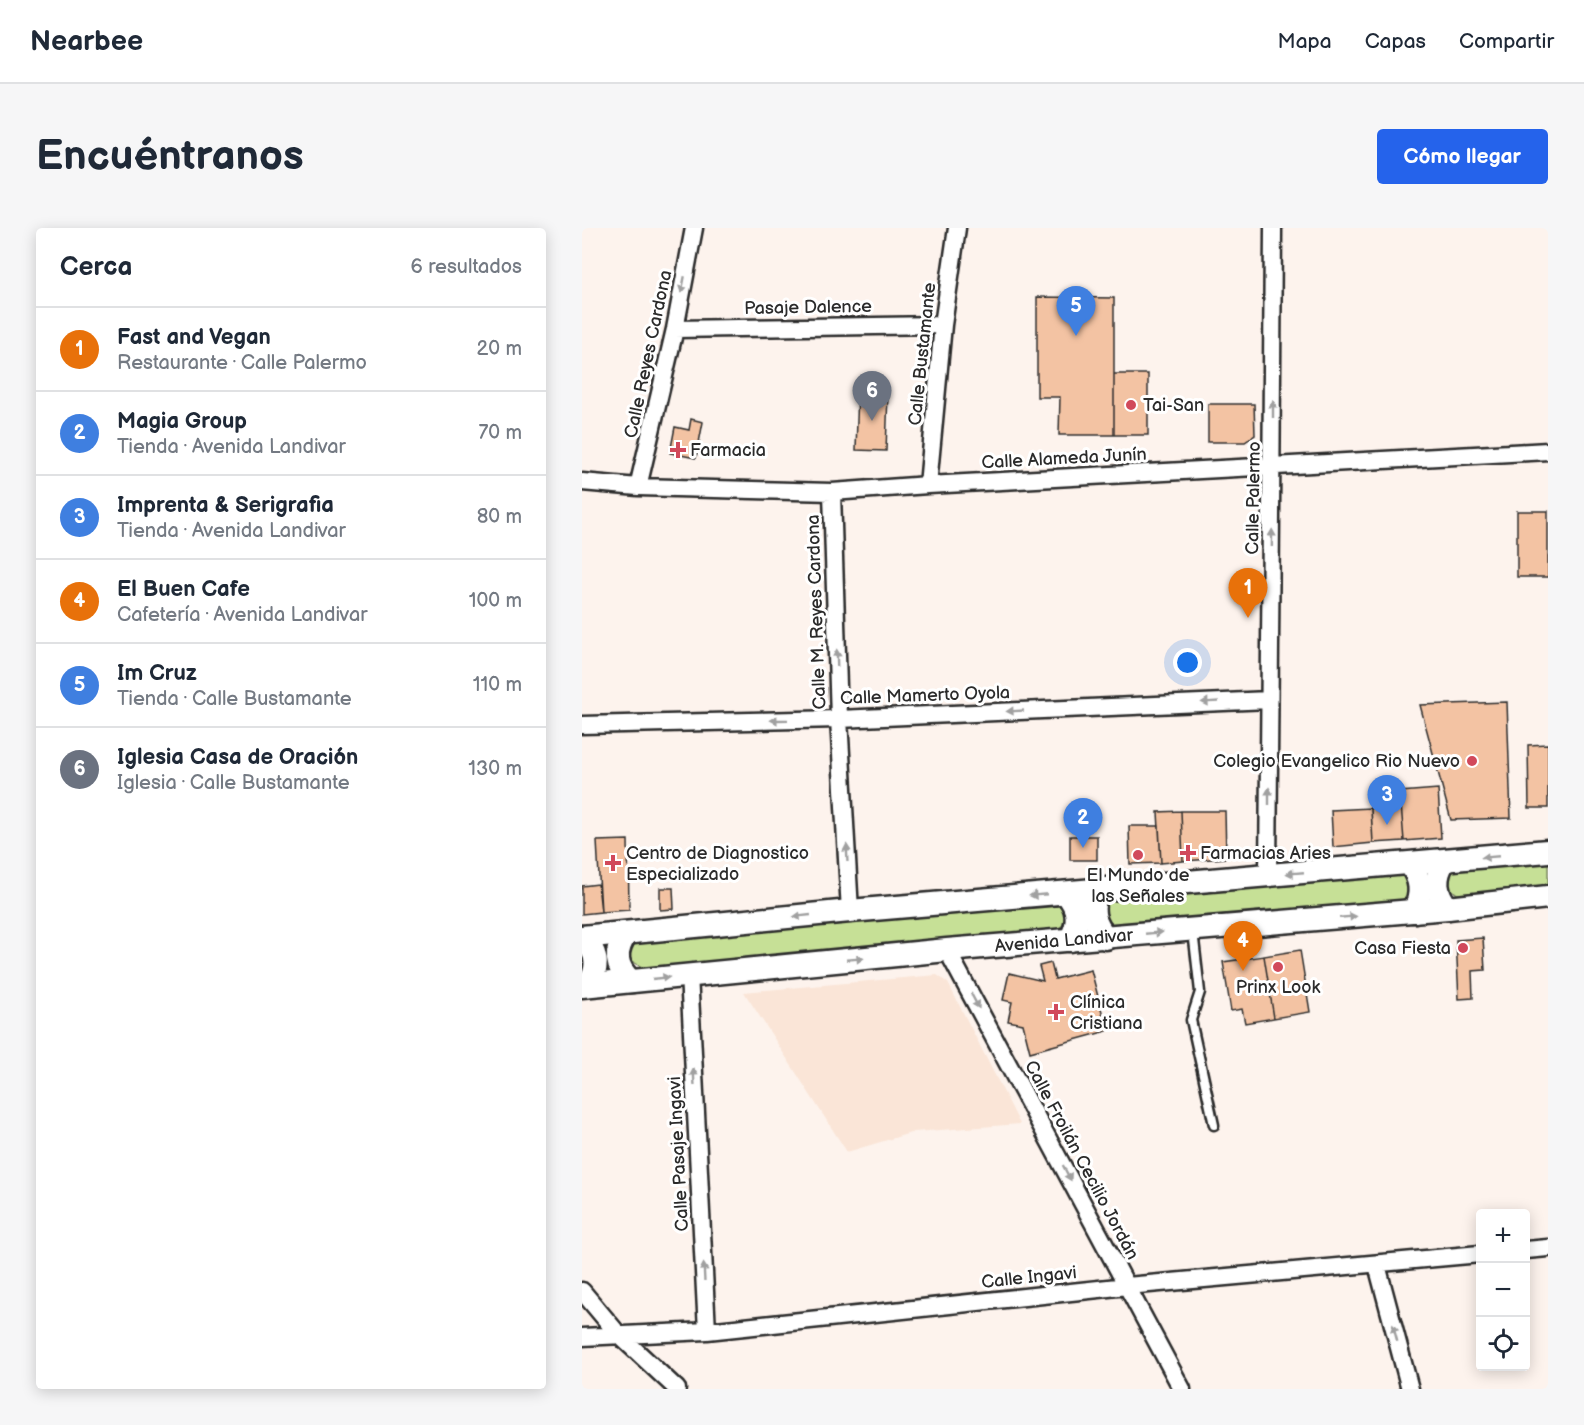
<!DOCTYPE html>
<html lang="es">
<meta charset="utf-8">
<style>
body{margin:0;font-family:"Balsamiq Sans",sans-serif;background:#f6f6f7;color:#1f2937}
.controls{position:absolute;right:18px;bottom:18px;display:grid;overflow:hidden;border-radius:6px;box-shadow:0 3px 15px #0003}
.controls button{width:54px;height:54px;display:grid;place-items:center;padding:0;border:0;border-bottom:2px solid #e0e1e3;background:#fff;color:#1f2937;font:30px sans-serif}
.you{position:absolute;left:606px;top:435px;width:21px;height:21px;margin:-15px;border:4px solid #fff;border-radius:50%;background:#1a73e8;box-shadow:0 0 0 9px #1a73e833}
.badge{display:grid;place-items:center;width:39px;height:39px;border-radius:50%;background:#2563eb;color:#fff;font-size:20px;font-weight:700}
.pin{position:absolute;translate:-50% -50px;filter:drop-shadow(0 2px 3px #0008)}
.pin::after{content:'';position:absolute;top:32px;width:21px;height:18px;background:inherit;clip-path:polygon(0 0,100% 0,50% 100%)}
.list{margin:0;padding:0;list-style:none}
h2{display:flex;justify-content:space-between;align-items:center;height:78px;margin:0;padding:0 24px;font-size:26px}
h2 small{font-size:20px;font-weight:400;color:#747a83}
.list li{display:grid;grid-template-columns:39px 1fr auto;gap:18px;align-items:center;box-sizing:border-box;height:84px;padding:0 24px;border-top:2px solid #e0e1e3}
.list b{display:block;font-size:22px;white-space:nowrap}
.list p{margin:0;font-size:20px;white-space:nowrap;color:#747a83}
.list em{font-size:20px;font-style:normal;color:#747a83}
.icon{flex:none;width:33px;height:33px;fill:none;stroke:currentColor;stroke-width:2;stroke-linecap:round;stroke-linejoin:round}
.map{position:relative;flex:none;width:966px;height:1161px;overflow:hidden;border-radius:6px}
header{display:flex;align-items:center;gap:36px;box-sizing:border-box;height:84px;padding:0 30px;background:#fff;border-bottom:2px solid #e0e1e3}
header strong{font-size:28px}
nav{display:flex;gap:33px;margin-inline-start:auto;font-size:21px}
.intro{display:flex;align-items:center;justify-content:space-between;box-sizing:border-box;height:144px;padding:0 36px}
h1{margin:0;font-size:42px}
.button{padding:15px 27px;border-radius:6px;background:#2563eb;color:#fff;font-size:21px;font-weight:700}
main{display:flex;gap:36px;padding:0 36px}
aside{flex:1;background:#fff;border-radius:6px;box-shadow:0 3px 15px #0003}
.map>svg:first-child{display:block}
.built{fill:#fae5d7}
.green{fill:#c6e096;stroke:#788660;stroke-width:1.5}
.building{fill:#f3c3a3;stroke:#2b2b2b;stroke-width:1.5}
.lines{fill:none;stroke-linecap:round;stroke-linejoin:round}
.lane-casing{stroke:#2b2b2b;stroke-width:13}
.street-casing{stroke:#2b2b2b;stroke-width:21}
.secondary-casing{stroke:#2b2b2b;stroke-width:27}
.lane{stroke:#fff;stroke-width:8}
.street{stroke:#fff;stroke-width:16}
.secondary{stroke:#fff;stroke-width:22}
.oneway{fill:#a0a0a0}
.poi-dot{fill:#d1495b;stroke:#fff;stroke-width:2}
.labels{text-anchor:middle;stroke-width:6;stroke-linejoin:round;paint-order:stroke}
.street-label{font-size:18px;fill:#2b2b2b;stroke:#fff}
.poi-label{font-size:18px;fill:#2b2b2b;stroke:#fff;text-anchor:start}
</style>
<header>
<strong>Nearbee</strong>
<nav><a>Mapa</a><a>Capas</a><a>Compartir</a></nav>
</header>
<div class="intro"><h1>Encuéntranos</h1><a class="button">Cómo llegar</a></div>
<main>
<aside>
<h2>Cerca<small>6 resultados</small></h2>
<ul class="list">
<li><span class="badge" style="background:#e8710a">1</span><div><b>Fast and Vegan</b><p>Restaurante · Calle Palermo</p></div><em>20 m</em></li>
<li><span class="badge" style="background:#3f7fe0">2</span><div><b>Magia Group</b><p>Tienda · Avenida Landivar</p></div><em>70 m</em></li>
<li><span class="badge" style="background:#3f7fe0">3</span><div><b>Imprenta &amp; Serigrafia</b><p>Tienda · Avenida Landivar</p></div><em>80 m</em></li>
<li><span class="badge" style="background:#e8710a">4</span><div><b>El Buen Cafe</b><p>Cafetería · Avenida Landivar</p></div><em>100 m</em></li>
<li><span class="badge" style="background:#3f7fe0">5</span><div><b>Im Cruz</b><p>Tienda · Calle Bustamante</p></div><em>110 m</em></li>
<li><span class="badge" style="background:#6b7280">6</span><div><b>Iglesia Casa de Oración</b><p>Iglesia · Calle Bustamante</p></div><em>130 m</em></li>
</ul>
</aside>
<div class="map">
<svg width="966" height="1161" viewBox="0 0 966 1161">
<rect width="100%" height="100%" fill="#fdf3ed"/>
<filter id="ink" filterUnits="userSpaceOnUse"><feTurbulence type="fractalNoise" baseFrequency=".0167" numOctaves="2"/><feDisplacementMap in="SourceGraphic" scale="12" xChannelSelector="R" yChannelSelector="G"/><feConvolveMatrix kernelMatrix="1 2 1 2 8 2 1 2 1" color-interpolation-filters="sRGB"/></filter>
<g filter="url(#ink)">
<!-- built -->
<path class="built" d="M355,747L366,755L438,896L332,904L265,924L162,764Z"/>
<!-- green -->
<path class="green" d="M966,628V659L875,666L866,658L868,644L879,637Z
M817,642L828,649L826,668L815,675L532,698C519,685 520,676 537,667Z
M471,674L483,681L485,689L482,697L471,703L243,722L65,742L49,733L47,725L49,716L61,711Z"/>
<!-- building -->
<path class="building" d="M455,69L532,70V207H477L478,169H455Z
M532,146H566V207H532Z
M276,163L306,164L304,223L274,222Z
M626,176H672L673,207L663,214H626Z
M109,191L121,194L114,230L88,225L93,199L107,202Z
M935,283H966V349H935Z
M925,474L929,590L869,592L838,477Z
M966,516V580H947L946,517Z
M856,561L859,610L822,613L818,564Z
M818,564L822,613L791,615L788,566Z
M789,580L791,615L751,619L749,582Z
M599,583H643L644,630L601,633Z
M599,583L601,633L579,635L576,584Z
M547,598H577L579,635L548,636Z
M488,608H515V632H488Z
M46,612L47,682L19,684L15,613Z
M16,656L19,684L0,686V658Z
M78,660H91L92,681L78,682Z
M901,710L903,742L890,743L891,770L877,771L874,712Z
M718,722L728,784L692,790L682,728Z
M682,728L692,790L663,795L660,781L649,783L641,734Z
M469,735L473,751L509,742L525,803L448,824L441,796L426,793L430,774L421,772L427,745L461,753L457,738Z"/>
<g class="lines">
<defs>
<path id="lane" d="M611,703L618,764L609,792L632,897"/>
<path id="street" d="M93,101L361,97
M0,254L56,259L250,264L346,257L966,223
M346,257L361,97L375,0
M56,259L93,101L112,0
M250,264L257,491L268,683
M0,497L257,491L687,472
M686,648C687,432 691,216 691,0
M365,722L600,1161
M107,746L125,1103
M944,1022L966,1020
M795,1037L828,1161
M0,1063L36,1106L95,1161
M0,1109L125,1103L545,1058L898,1026"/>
<g id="secondary">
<path d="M862,633C852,650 853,665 866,680"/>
<path d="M828,636C839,651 841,666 832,683"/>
<path d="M516,662C508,680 511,695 524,710"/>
<path d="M484,665C497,680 498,695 488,712"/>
<path d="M44,706C32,723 33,739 49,753"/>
<path d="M0,709L268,683L966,623"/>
<path d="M0,709C16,723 18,740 6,757"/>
<path id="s1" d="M0,758L365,722L866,680L966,669"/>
</g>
</defs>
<!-- lane casing -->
<use href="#lane" class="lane-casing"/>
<!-- street casing -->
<use href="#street" class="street-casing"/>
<!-- secondary casing -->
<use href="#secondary" class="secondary-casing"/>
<!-- lane -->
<use href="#lane" class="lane"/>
<!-- street -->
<use href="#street" class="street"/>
<!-- secondary -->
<use href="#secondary" class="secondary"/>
</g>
<!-- one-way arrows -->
<defs><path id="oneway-solid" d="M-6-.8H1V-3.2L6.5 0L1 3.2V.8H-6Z" transform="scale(1.5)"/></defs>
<g class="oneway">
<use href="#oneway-solid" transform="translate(101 57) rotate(101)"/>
<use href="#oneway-solid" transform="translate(691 181) rotate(-90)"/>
<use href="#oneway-solid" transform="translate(690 310) rotate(-89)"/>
<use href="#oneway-solid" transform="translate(255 430) rotate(-92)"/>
<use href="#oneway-solid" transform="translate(628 474) rotate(177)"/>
<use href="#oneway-solid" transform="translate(433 483) rotate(177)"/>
<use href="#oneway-solid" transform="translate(197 492) rotate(179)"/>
<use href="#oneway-solid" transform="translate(687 568) rotate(-90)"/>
<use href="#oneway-solid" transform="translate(265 625) rotate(-93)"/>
<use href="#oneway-solid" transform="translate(908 629) rotate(175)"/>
<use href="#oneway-solid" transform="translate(713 645) rotate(175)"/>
<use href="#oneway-solid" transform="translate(456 667) rotate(175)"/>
<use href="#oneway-solid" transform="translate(220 688) rotate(174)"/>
<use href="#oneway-solid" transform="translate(766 689) rotate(-5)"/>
<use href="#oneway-solid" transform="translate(572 705) rotate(-5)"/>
<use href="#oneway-solid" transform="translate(273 731) rotate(-5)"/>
<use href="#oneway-solid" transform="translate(79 750) rotate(-6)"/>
<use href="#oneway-solid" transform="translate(393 773) rotate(62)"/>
<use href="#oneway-solid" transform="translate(112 849) rotate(-93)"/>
<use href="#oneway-solid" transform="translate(485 945) rotate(62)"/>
<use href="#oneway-solid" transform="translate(122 1044) rotate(-93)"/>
<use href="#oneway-solid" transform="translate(813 1105) rotate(-105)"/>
</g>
</g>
<!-- markers -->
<g class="poi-dot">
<circle cx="549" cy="177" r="6"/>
<path d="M93 213h6v6h6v6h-6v6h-6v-6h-6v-6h6z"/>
<circle cx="890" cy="533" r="6"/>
<path d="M603 616h6v6h6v6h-6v6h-6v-6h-6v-6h6z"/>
<circle cx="556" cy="627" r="6"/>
<path d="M28 626h6v6h6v6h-6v6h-6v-6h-6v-6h6z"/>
<circle cx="881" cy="720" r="6"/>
<circle cx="696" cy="739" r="6"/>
<path d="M471 775h6v6h6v6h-6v6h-6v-6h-6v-6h6z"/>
</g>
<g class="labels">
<!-- street labels -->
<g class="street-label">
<text transform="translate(226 79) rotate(-1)" y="6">Pasaje Dalence</text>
<text transform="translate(66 126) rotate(-78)" y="6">Calle Reyes Cardona</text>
<text transform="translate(340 126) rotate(-84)" y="6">Calle Bustamante</text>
<text transform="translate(482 230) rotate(-3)" y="6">Calle Alameda Junín</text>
<text transform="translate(671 270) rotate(-89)" y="6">Calle Palermo</text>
<text transform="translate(234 384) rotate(-92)" y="6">Calle M. Reyes Cardona</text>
<text transform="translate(343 467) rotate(-2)" y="6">Calle Mamerto Oyola</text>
<text dy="6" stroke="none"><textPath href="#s1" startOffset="484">Avenida Landivar</textPath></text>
<text transform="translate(96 926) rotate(-93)" y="6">Calle Pasaje Ingavi</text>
<text transform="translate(500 932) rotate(62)" y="6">Calle Froilán Cecilio Jordán</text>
<text transform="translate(447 1049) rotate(-6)" y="6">Calle Ingavi</text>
</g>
<!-- poi labels -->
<g class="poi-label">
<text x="561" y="183">Tai-San</text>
<text x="108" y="228">Farmacia</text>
<text x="878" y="539" text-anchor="end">Colegio Evangelico Rio Nuevo</text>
<text x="44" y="631">Centro de Diagnostico<tspan x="44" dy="21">Especializado</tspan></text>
<text x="618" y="631">Farmacias Aries</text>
<text x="556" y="653" text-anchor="middle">El Mundo de<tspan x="556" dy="21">las Señales</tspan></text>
<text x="869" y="726" text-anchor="end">Casa Fiesta</text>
<text x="696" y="765" text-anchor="middle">Prinx Look</text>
<text x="488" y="780">Clínica<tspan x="488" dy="21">Cristiana</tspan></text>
</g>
</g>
</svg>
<div class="controls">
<button>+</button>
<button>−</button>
<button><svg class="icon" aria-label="locate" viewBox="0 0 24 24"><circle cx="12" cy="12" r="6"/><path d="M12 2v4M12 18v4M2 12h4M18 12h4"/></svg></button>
</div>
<div class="you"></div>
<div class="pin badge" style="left:666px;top:390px;background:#e8710a">1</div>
<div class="pin badge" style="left:501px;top:620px;background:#3f7fe0">2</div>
<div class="pin badge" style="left:805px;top:597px;background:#3f7fe0">3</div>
<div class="pin badge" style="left:661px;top:743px;background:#e8710a">4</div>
<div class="pin badge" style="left:494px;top:108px;background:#3f7fe0">5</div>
<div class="pin badge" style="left:290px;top:193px;background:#6b7280">6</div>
</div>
</main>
